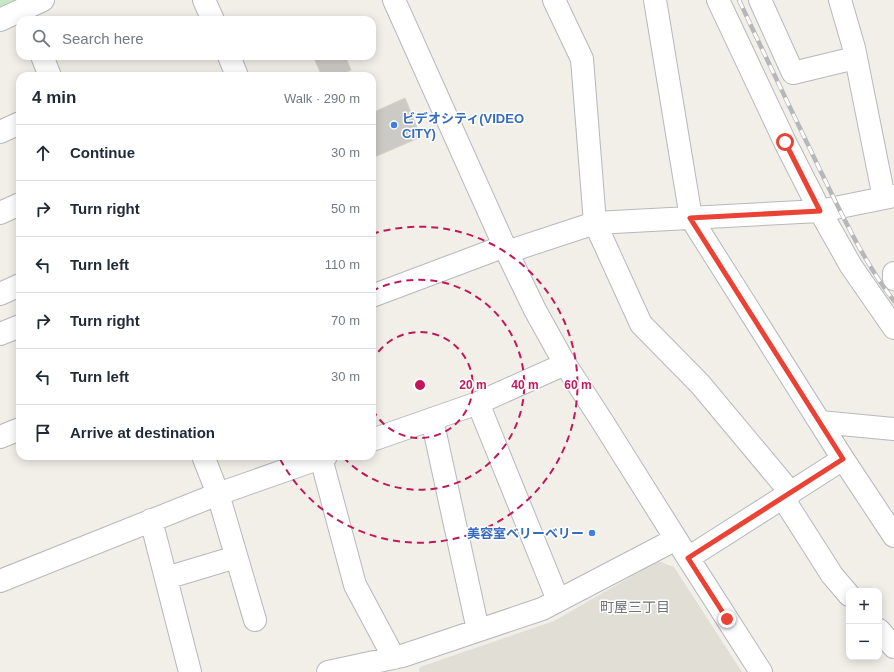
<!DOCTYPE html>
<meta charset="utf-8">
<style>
body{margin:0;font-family:Helvetica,"Noto Sans JP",sans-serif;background:#f6f6f7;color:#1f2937}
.controls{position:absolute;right:12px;bottom:12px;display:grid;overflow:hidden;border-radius:8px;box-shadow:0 2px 10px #0003}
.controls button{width:36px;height:36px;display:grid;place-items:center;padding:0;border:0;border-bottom:1px solid #e0e1e3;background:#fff;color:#1f2937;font:20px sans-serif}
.stop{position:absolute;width:12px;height:12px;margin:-9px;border:3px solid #ea4335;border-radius:50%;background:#fff}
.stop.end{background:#ea4335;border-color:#fff;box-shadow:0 1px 4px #0008}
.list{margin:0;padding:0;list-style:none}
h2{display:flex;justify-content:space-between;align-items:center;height:52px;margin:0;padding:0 16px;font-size:17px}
h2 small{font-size:13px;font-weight:400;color:#747a83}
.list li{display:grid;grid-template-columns:26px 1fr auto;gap:12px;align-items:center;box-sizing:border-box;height:56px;padding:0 16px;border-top:1px solid #e0e1e3}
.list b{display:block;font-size:15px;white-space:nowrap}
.list em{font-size:13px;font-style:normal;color:#747a83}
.icon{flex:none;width:22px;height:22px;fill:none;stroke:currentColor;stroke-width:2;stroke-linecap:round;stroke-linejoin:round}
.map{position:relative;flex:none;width:894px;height:672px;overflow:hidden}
.search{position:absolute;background:#fff;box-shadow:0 2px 10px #0003;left:16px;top:16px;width:360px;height:44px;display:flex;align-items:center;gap:10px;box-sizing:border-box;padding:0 14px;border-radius:12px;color:#747a83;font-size:15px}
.panel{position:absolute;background:#fff;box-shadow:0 2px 10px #0003;left:16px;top:72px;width:360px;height:388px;border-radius:12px}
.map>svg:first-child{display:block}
.education{fill:#e1ded6}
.green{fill:#c5e8c5}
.building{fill:#cccac5;stroke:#d6d1c6}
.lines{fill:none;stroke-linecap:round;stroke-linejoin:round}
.minor-casing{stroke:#b5b8bc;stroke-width:24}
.minor{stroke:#fff;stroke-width:22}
.rail-casing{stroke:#b6b7b8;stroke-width:4.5}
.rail{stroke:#fff;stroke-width:3;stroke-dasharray:9;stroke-linecap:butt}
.route{stroke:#ea4335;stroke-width:5}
.ring{fill:none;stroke:#c2185b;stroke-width:2;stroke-dasharray:7 5}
.shop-dot{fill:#3f7fe0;stroke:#fff;stroke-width:1.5}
.labels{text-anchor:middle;stroke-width:3;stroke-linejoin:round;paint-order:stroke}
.shop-label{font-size:13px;font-weight:bold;fill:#366cbe;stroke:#fff;text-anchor:start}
.neighbourhood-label{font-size:14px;fill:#70757a;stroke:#fff}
.centre{fill:#c2185b;stroke:#fff;stroke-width:2}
.ring-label{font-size:12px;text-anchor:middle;font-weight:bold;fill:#c2185b;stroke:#fff;stroke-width:3;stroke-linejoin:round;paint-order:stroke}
</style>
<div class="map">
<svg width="894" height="672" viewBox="0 0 894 672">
<rect width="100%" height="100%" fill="#f1efe8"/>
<!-- education -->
<path class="education" d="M658,561L674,567L742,672H420L419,671L420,667L554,621Z"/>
<!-- green -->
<path class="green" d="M0,0H43L0,19Z"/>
<!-- building -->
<path class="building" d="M313,56H345L351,70L337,76H322Z
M405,98L421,137L372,158V113Z"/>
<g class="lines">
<defs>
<path id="minor" d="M204,0L213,20
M394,0L507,252L535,310L565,364L602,421L676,539L761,672
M554,0L582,59L595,223L641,324L700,384L791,493
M655,0L691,218L843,459L894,536
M718,0L785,142L820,211L851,266L894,328
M760,0L793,73L855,58
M840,0L854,48L884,198
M0,20L43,0
M42,56L50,76
M229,56L237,76
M0,132L20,123
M0,213L20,204
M507,252L595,223L820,211L894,196
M894,273V279
M0,294L20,285
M372,296L505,246
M0,334L20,326
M478,403L558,600
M432,419L478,630
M820,422L894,429
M0,437L20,429
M372,440L478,403L565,364
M203,456L218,494L255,620
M321,458L355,585L394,658
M783,498L832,575L849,595
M151,520L190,672
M688,558L843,459
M166,578L236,557
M0,581L218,494L326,456
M879,630L894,647
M328,672L402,656L542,609L676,539"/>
</defs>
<!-- minor casing -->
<use href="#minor" class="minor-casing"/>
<!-- minor -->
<use href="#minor" class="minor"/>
<defs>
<path id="rail" d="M739,0C766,58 794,116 822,174C843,217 864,262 894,301"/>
</defs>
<!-- rail casing -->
<use href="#rail" class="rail-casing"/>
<!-- rail -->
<use href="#rail" class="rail"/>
</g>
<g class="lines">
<!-- route -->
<path class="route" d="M727,619L688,558L843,459L690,218L820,211L785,142"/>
</g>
<!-- distance rings -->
<g class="ring">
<path d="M372 362A53 53 0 1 1 372 408"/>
<path d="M372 291A105 105 0 1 1 343 457"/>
<path d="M372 234A158 158 0 1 1 279 457"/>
</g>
<!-- markers -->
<g class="shop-dot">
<circle cx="394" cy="125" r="4"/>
<circle cx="592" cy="533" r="4"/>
</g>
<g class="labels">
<!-- shop labels -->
<g class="shop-label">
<text x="402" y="123">ビデオシティ(VIDEO<tspan x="402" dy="15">CITY)</tspan></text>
<text x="584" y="538" text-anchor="end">美容室ベリーベリー</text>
</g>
<!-- neighbourhood labels -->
<g class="neighbourhood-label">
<text x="635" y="612">町屋三丁目</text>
</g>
</g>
<circle cx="420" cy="385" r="6" class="centre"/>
<g class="ring-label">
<text x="473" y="389">20 m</text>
<text x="525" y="389">40 m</text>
<text x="578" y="389">60 m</text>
</g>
</svg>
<div class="controls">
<button>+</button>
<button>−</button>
</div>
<div class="stop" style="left:785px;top:142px"></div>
<div class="stop end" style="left:727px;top:619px"></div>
<div class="search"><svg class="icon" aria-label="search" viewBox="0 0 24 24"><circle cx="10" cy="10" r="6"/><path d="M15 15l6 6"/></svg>Search here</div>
<section class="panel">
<h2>4 min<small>Walk · 290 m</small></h2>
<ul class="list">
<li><svg class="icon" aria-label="ahead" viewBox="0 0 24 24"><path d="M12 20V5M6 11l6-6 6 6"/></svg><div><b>Continue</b></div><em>30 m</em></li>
<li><svg class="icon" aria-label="right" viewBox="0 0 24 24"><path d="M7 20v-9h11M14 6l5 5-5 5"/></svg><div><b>Turn right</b></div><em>50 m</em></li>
<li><svg class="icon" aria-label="left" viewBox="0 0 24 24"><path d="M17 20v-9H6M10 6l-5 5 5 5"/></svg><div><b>Turn left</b></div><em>110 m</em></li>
<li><svg class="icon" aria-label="right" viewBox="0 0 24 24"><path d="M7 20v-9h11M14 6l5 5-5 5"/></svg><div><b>Turn right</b></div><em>70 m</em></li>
<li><svg class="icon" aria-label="left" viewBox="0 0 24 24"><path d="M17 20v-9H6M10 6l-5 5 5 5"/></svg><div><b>Turn left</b></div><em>30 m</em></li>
<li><svg class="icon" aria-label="arrive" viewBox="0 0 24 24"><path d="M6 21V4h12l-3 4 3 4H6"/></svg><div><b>Arrive at destination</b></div></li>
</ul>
</section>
</div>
